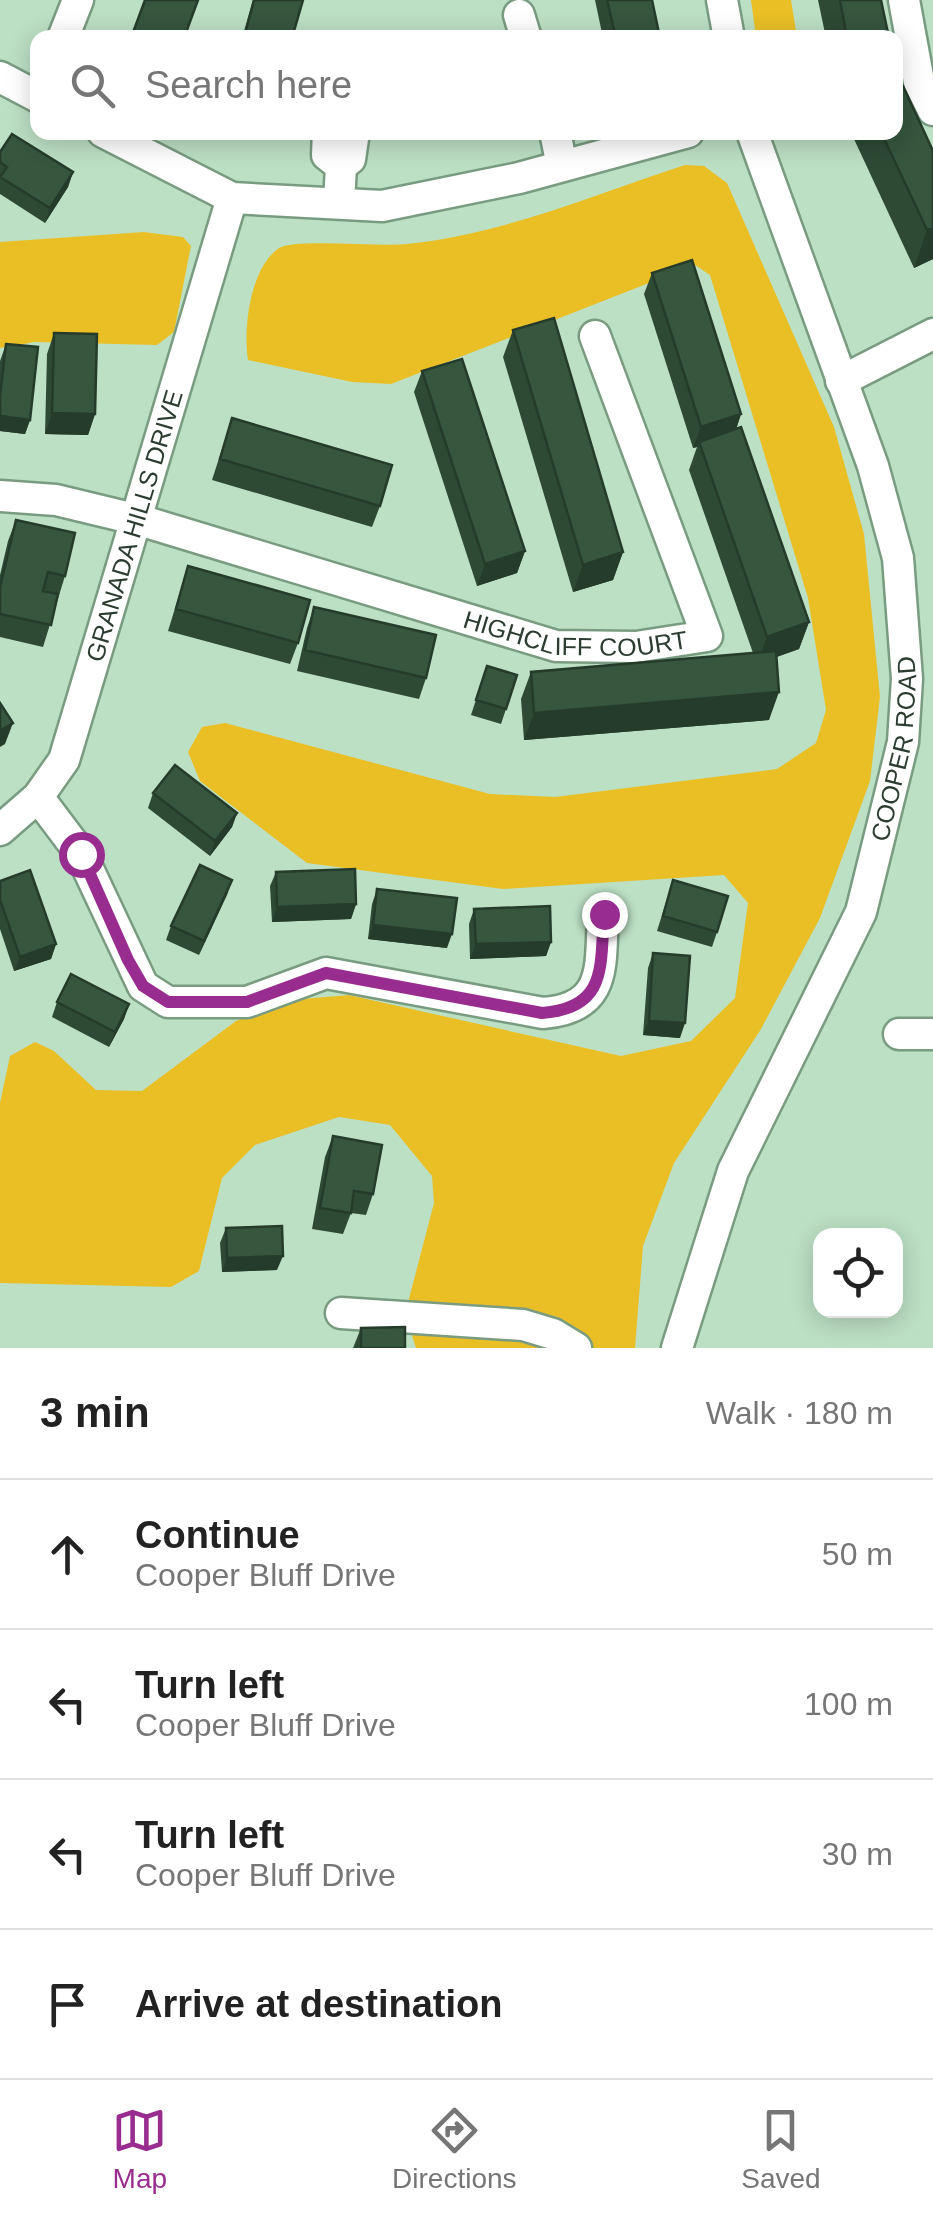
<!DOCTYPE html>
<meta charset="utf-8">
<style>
body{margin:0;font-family:Arial,sans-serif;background:#f2f2f2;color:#222}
.controls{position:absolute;right:30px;bottom:30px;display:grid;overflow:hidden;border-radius:20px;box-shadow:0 5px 25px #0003}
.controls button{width:90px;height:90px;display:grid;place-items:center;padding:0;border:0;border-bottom:2px solid #e0e0e0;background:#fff;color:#222;font:50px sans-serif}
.stop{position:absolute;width:30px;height:30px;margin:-22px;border:8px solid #982d8f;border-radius:50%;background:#fff}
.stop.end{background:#982d8f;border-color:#fff;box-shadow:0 2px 10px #0008}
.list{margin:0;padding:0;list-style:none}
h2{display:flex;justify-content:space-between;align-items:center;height:130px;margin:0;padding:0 40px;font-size:42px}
h2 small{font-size:32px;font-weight:400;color:#767676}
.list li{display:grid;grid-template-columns:65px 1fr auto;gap:30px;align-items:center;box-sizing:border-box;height:150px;padding:0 40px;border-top:2px solid #e0e0e0}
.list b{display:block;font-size:38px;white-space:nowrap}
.list p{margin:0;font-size:32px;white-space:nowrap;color:#767676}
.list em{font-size:32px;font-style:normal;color:#767676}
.icon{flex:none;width:55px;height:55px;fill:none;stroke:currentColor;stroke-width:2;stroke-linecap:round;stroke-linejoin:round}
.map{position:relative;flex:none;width:933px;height:1348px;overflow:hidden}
.search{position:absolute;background:#fff;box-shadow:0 5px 25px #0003;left:30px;right:30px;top:30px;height:110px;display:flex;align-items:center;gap:25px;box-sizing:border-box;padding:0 35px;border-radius:20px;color:#767676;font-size:38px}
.sheet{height:730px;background:#fff}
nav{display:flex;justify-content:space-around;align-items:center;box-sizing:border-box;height:140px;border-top:2px solid #e0e0e0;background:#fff;font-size:28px;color:#767676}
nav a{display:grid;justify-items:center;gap:5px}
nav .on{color:#982d8f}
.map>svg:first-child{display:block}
.green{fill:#eabf26}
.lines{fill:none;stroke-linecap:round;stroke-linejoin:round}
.minor-casing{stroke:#799c81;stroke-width:35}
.minor{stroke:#fff;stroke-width:30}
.wall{fill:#2e4a35}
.shaded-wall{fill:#263c2b}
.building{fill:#36563e;stroke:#263c2b;stroke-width:2.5}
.route{stroke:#982d8f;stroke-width:12}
.labels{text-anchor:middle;stroke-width:10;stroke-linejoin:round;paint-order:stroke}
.street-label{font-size:25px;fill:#2d3c30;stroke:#eafced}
</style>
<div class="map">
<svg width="933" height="1348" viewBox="0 0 933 1348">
<rect width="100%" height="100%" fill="#bce0c4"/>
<!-- green -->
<path class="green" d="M751,0H791L797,37H756Z
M685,165L704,166L727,183L834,427L864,534L880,697L870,781L820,918L761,1029L674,1163L643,1246L635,1348H416L405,1314L434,1203L432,1176L390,1125L339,1117L255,1145L222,1178L199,1271L171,1287L0,1283V1103L10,1056L35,1042L54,1051L96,1090L142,1091L236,1021L290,1000L349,995L621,1056L691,1041L735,998L748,903L724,875L503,889L307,863L200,781L188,752L202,727L225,723L490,794L555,797L777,769L816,743L826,710L808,598L710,275L695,265L391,384L352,382L248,360C243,328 250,268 279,248C294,238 382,247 407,244C502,235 595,194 685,165Z
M144,232L183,237L191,246L174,332L157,345L35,342L0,348V242Z"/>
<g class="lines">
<defs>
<g id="minor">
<path d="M722,0L729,38"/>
<path d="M904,0L919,82L933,110"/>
<path d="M519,15L526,38"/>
<path d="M63,38L78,0"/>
<path d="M0,77L38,97"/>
<path d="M103,132L232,198L382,206L519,178L688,132"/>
<path d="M328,132L327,155L341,166"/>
<path d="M555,132L562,166"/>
<path d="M339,203L341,166L350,159L354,132"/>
<path d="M841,381L933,334"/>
<path id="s1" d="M0,496L56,500L139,520L556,646L636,647L707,636L595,336"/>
<path d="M38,797L81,854L143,986L168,1002H247L326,973L543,1013C608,1008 600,966 603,914"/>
<path id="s2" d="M0,830L38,797L64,760L232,198"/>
<path d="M899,1034H933"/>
<path d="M341,1313L523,1325L553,1334L576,1348"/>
<path id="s3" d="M677,1348L733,1171L861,912L903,742L907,679L898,558L873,466L752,132"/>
</g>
</defs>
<!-- minor casing -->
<use href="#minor" class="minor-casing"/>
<!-- minor -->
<use href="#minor" class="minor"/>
</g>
<!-- wall -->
<path class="wall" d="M253,0H303L292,38H242Z
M595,0H652L660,38H603Z
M818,0H881L889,38H826Z
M896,89L933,259L914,268L854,139L856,132H896Z
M0,152L73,172L68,187L45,223L0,194Z
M652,273L741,414L736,429L809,622L799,649L776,657L769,720L524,740L521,699L531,672L753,653L689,470L697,447L693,448L644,294Z
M513,330L623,552L613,580L573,592L503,357Z
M54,333L95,414L88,435L45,434L47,354Z
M6,344L30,420L25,434L0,431V361Z
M422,371L525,551L517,573L477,586L414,392Z
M232,418L380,506L372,527L212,480Z
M16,520L65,576L43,647L0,637V575L8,541Z
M188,566L298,643L290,664L168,631Z
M314,607L426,678L419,699L297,671L307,628Z
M487,666L506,709L501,724L471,715Z
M153,793L237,813L232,827L210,856L148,808Z
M276,872L356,904L351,919L272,922L270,886Z
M232,880L199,955L166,940L171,926Z
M673,880L717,932L712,947L657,931Z
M0,881L56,944L51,959L14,971L0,929Z
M377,889L447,948L368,939L372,904Z
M474,909L551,942L546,956L470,959L469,924Z
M653,953L680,1038L643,1035L648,968Z
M57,1002L129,1004L124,1019L109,1047L52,1017Z
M333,1136L373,1194L366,1215L351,1213L343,1234L312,1229L325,1157Z
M226,1228L277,1270L222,1272L220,1243Z
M361,1328L405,1348H353Z"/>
<!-- shaded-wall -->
<path class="shaded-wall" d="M73,172L68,187L45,223L50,208Z
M933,228V259L914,268L927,230Z
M52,413L95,414L88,435L45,434Z
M741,414L734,436L699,442L697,447L693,448L701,427Z
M0,416L30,420L25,434L0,431Z
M525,551L517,573L477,586L485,564Z
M623,552L613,580L573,592L583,565Z
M809,622L799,649L757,664L767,637Z
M779,692L769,720L524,740L534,713Z
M13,723L5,744L0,747V731Z
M237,813L232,827L210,856L215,841Z
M232,880L227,895L199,955L204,941Z
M356,904L351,919L272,922L277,907Z
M373,925L452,934L447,948L368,939Z
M551,942L546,956L470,959L476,944Z
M56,944L51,959L14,971L20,957Z
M129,1004L124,1019L109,1047L115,1032Z
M649,1021L685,1023L680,1038L643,1035Z
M283,1256L277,1270L222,1272L227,1258Z"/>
<!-- building -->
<path class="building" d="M145,0H198L184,38H131Z
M254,0H303L292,38H244Z
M607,0H652L660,38H616Z
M840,0H881L889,38H847Z
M903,86L933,151V228L927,230L881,132H896V89Z
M12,134L73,172L50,208L0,177L7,167L0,162V152Z
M692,260L741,414L701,427L652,273Z
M554,318L623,552L583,565L513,330Z
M54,333L97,334L95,414L52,413Z
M6,344L38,347L30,420L0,416V396Z
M462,359L525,551L485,564L422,371Z
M232,418L392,465L380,506L220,459Z
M741,427L809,622L767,637L699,442Z
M16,520L75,533L65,576L48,572L43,591L58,594L51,625L0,614V587Z
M188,566L310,600L298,643L176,609Z
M314,607L436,635L426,678L305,650Z
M776,651L779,692L534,713L531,672Z
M487,666L517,675L506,709L476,700Z
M0,703L13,723L0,731Z
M175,765L237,813L215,841L153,793Z
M200,865L232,880L204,941L171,926Z
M355,869L356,904L277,907L276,872Z
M30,870L56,944L20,957L0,900V881Z
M673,880L728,896L717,932L663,916Z
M377,889L457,898L452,934L373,925Z
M550,906L551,942L476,944L474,909Z
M653,953L690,956L685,1023L649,1021Z
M71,974L129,1004L115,1032L57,1002Z
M333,1136L382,1145L373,1194L354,1191L351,1213L320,1208Z
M282,1226L283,1256L227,1258L226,1228Z
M405,1327V1348H361V1328Z"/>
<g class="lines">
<!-- route -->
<path class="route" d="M81,854L128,960L143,986L168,1002H247L326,973L542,1013C608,1008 600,966 604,914"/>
</g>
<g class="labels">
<!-- street labels -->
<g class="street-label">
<text dy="9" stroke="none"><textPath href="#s2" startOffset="340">GRANADA HILLS DRIVE</textPath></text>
<text dy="9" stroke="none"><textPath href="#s1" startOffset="595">HIGHCLIFF COURT</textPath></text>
<text dy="9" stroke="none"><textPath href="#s3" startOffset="642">COOPER ROAD</textPath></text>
</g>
</g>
</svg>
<div class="controls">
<button><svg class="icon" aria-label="locate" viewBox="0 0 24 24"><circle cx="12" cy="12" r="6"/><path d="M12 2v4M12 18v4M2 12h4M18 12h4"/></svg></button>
</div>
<div class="stop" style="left:81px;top:854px"></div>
<div class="stop end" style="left:604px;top:914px"></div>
<div class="search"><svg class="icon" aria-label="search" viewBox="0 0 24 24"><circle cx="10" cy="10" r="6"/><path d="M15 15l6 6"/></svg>Search here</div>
</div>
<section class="sheet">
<h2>3 min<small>Walk · 180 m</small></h2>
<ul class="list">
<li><svg class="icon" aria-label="ahead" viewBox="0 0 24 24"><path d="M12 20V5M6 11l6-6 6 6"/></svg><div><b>Continue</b><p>Cooper Bluff Drive</p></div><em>50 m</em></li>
<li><svg class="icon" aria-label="left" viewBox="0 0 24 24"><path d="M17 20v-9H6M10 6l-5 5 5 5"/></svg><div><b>Turn left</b><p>Cooper Bluff Drive</p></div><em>100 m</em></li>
<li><svg class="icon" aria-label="left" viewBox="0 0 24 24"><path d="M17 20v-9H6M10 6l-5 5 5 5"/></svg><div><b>Turn left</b><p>Cooper Bluff Drive</p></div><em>30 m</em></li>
<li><svg class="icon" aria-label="arrive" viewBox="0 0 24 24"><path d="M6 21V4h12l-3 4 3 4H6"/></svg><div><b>Arrive at destination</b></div></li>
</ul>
</section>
<nav>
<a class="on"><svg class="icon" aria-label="map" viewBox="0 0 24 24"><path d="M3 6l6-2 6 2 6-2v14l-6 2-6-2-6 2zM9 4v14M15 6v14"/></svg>Map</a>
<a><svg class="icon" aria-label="directions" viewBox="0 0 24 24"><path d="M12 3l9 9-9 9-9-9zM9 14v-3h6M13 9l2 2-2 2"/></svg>Directions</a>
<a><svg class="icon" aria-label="saved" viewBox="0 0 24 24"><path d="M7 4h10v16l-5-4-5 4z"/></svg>Saved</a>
</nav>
